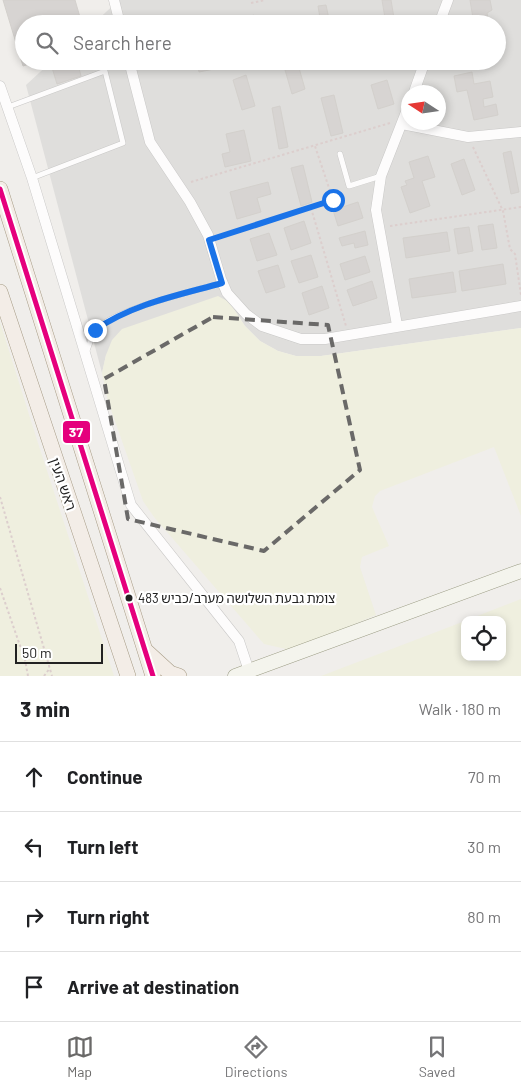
<!DOCTYPE html>
<meta charset="utf-8">
<style>
body{margin:0;font-family:Barlow,"Noto Sans Hebrew",sans-serif;background:#f2f2f2;color:#202124}
.controls{position:absolute;right:15px;bottom:15px;display:grid;overflow:hidden;border-radius:10px;box-shadow:0 2px 8px #0003}
.controls button{width:45px;height:45px;display:grid;place-items:center;padding:0;border:0;border-bottom:1px solid #e0e0e0;background:#fff;color:#202124;font:25px sans-serif}
.compass{position:absolute;left:401px;top:85px;width:45px;height:45px;border-radius:50%;background:#fff;box-shadow:0 2px 8px #0003;rotate:282deg}
.scale{position:absolute;left:15px;bottom:12px;width:88px;box-sizing:border-box;padding-left:5px;border:2px solid #222;border-top:0;font-size:14px;line-height:18px;white-space:nowrap;color:#222;-webkit-text-stroke:4px #fff;paint-order:stroke}
.stop{position:absolute;width:15px;height:15px;margin:-11px;border:4px solid #1a73e8;border-radius:50%;background:#fff}
.stop.end{background:#1a73e8;border-color:#fff;box-shadow:0 1px 5px #0008}
.list{margin:0;padding:0;list-style:none}
h2{display:flex;justify-content:space-between;align-items:center;height:65px;margin:0;padding:0 20px;font-size:21px}
h2 small{font-size:16px;font-weight:400;color:#757577}
.list li{display:grid;grid-template-columns:32px 1fr auto;gap:15px;align-items:center;box-sizing:border-box;height:70px;padding:0 20px;border-top:1px solid #e0e0e0}
.list b{display:block;font-size:19px;white-space:nowrap}
.list em{font-size:16px;font-style:normal;color:#757577}
.icon{flex:none;width:28px;height:28px;fill:none;stroke:currentColor;stroke-width:2;stroke-linecap:round;stroke-linejoin:round}
.map{position:relative;flex:none;width:521px;height:676px;overflow:hidden}
.search{position:absolute;background:#fff;box-shadow:0 2px 8px #0003;left:15px;right:15px;top:15px;height:55px;display:flex;align-items:center;gap:12px;box-sizing:border-box;padding:0 18px;border-radius:28px;color:#757577;font-size:19px}
.sheet{height:345px;background:#fff}
nav{display:flex;justify-content:space-around;align-items:center;box-sizing:border-box;height:70px;border-top:1px solid #e0e0e0;background:#fff;font-size:14px;color:#757577}
nav a{display:grid;justify-items:center;gap:2px}
nav .on{color:#6a6968}
.map>svg:first-child{display:block}
.residential{fill:#dfdedc;fill-rule:evenodd}
.farmland{fill:#efefdf}
.building{fill:#d7d4d2;stroke:#d3d0cc}
.lines{fill:none;stroke-linecap:round;stroke-linejoin:round}
.lane-casing{stroke:#c9c8c7;stroke-width:6}
.street-casing{stroke:#c9c8c7;stroke-width:11}
.secondary-casing{stroke:#999a82;stroke-width:15}
.primary-casing{stroke:#a79c86;stroke-width:16}
.path{stroke:#dccecd;stroke-width:2;stroke-dasharray:2.5 2.5;stroke-linecap:butt}
.lane{stroke:#fdfcfc;stroke-width:5}
.street{stroke:#fdfcfc;stroke-width:10}
.secondary{stroke:#f4f4ed;stroke-width:14}
.primary{stroke:#f3ede7;stroke-width:15}
.bus-1-casing{stroke:#fff;stroke-width:9}
.bus-1{stroke:#e5007d;stroke-width:5}
.route{stroke:#1a73e8;stroke-width:6}
.marked{fill:none;stroke:#6a6968;stroke-width:4;stroke-dasharray:10 6;stroke-linejoin:round}
.bus-dot{fill:#222;stroke:#fff;stroke-width:2}
.labels{text-anchor:middle;stroke-width:4.5;stroke-linejoin:round;paint-order:stroke}
.bus-label{font-size:13px;fill:#222;stroke:#fff;text-anchor:start}
.street-label{font-size:14px;fill:#222;stroke:#fff}
.line-badge{stroke:#fff;stroke-width:2}
.badge-label{font-size:14px;text-anchor:middle;font-weight:bold;fill:#fff}
</style>
<div class="map">
<svg width="521" height="676" viewBox="0 0 521 676">
<rect width="100%" height="100%" fill="#f0eeeb"/>
<!-- residential -->
<path class="residential" d="M119,0H521V328L321,356H296L278,351L260,341L245,326L229,302L106,355L102,373L26,85L52,61H497V24H93ZM408,92H438V122H408Z"/>
<!-- farmland -->
<path class="farmland" d="M218,296L229,302L245,326L260,341L278,351L296,356H321L521,328V516L494,447L380,491L375,496L372,507L389,546L362,557L360,567L376,615L305,645L286,649L264,644L154,517L143,501L108,401L102,373L106,355L112,340L122,329Z
M0,322L37,440L114,676H0Z
M521,599V676H321L465,621V657H502V620H467Z"/>
<!-- building -->
<path class="building" d="M3,0H75L82,24H24V61H39L23,66Z
M382,0H391L395,24H386Z
M470,0H490L492,10L487,13L489,24H474Z
M326,5L330,24H321L318,6Z
M254,15L257,24H238L237,20Z
M50,61H77L81,76L57,84Z
M197,61H213L214,69L199,72Z
M290,61H297L305,89L292,94L283,63Z
M472,72L474,84L490,81L493,97L483,99L484,107L496,104L498,115L474,120L467,90L457,92L454,76Z
M246,75L255,106L242,110L233,80Z
M387,80L394,104L378,109L371,85Z
M334,95L343,133L331,136L321,98Z
M280,106L288,147L279,149L272,108Z
M244,130L251,161L225,167L222,154L230,152L226,134Z
M511,151L519,192L511,194L503,153Z
M428,156L435,177L422,181L430,206L410,213L401,187L407,185L405,181L414,178L409,162Z
M464,159L475,190L462,195L451,164Z
M303,165L312,202L301,206L291,168Z
M268,182L271,194L257,198L261,212L237,219L230,192Z
M358,202L363,218L338,226L333,210Z
M304,221L311,243L291,250L284,228Z
M493,224L497,248L482,250L478,226Z
M469,227L473,251L458,254L454,229Z
M365,231L368,245L355,248L354,243L342,246L339,238Z
M447,232L450,251L406,258L403,238Z
M269,233L277,255L257,261L250,239Z
M311,255L318,277L299,283L291,261Z
M365,256L370,272L345,280L340,264Z
M503,264L506,284L462,291L459,271Z
M278,265L285,287L266,293L258,271Z
M453,272L456,292L412,298L409,279Z
M372,281L377,298L353,306L347,290Z
M322,286L329,308L309,315L302,293Z"/>
<g class="lines">
<defs>
<path id="lane" d="M8,107L105,71L123,143L32,178
M340,154L349,186L381,176
M86,353C89,346 91,338 94,332C108,311 196,290 222,283"/>
<path id="street" d="M114,0L120,24
M439,24L448,0
M129,61L150,142L190,202L208,235L221,279L227,293L246,314L262,326L301,339H325L521,306
M0,86L32,178L131,505L239,641L249,671
M414,92L425,61
M402,124L468,137L521,132
M397,325L376,210L381,176L408,107"/>
<path id="secondary" d="M235,676L521,571"/>
<path id="primary" d="M0,189L153,676
M0,292L128,676
M146,651L170,673L179,676"/>
</defs>
<!-- lane casing -->
<use href="#lane" class="lane-casing"/>
<!-- street casing -->
<use href="#street" class="street-casing"/>
<!-- secondary casing -->
<use href="#secondary" class="secondary-casing"/>
<!-- primary casing -->
<use href="#primary" class="primary-casing"/>
<!-- path -->
<path class="path" d="M251,3L265,0
M473,147L503,211L510,249L515,254L521,295
M191,182L390,123
M311,208L346,326
M390,226L521,207
M218,237L333,200L315,146
M0,497L52,676
M0,588L25,660L28,676
M44,676L50,668"/>
<!-- lane -->
<use href="#lane" class="lane"/>
<!-- street -->
<use href="#street" class="street"/>
<!-- secondary -->
<use href="#secondary" class="secondary"/>
<!-- primary -->
<use href="#primary" class="primary"/>
<defs>
<path id="bus-1" d="M0,189L153,676"/>
</defs>
<!-- bus-1 casing -->
<use href="#bus-1" class="bus-1-casing"/>
<!-- bus-1 -->
<use href="#bus-1" class="bus-1"/>
</g>
<g class="lines">
<!-- route -->
<path class="route" d="M95,330C132,304 179,295 222,283L209,240L333,200"/>
</g>
<!-- marked area -->
<path class="marked" d="M213,317L328,325L360,470L264,551L128,519L104,379Z"/>
<!-- markers -->
<circle class="bus-dot" cx="129" cy="598" r="4.5"/>
<g class="labels">
<!-- bus labels -->
<g class="bus-label">
<text x="138" y="603">צומת גבעת השלושה מערב/כביש 483</text>
</g>
<!-- street labels -->
<g class="street-label">
<text transform="translate(63 484) rotate(71)" y="5">ראש העין</text>
</g>
</g>
<rect class="line-badge" x="62" y="420" width="29" height="24" rx="5" fill="#e5007d"/>
<g class="badge-label">
<text x="76" y="437">37</text>
</g>
</svg>
<div class="controls">
<button><svg class="icon" aria-label="locate" viewBox="0 0 24 24"><circle cx="12" cy="12" r="6"/><path d="M12 2v4M12 18v4M2 12h4M18 12h4"/></svg></button>
</div>
<svg class="compass" viewBox="-18 -18 36 36"><path d="M0-13l5 13h-10z" fill="#e53935"/><path d="M0 13l5-13h-10z" fill="#757577"/></svg>
<div class="scale">50 m</div>
<div class="stop" style="left:333px;top:200px"></div>
<div class="stop end" style="left:95px;top:330px"></div>
<div class="search"><svg class="icon" aria-label="search" viewBox="0 0 24 24"><circle cx="10" cy="10" r="6"/><path d="M15 15l6 6"/></svg>Search here</div>
</div>
<section class="sheet">
<h2>3 min<small>Walk · 180 m</small></h2>
<ul class="list">
<li><svg class="icon" aria-label="ahead" viewBox="0 0 24 24"><path d="M12 20V5M6 11l6-6 6 6"/></svg><div><b>Continue</b></div><em>70 m</em></li>
<li><svg class="icon" aria-label="left" viewBox="0 0 24 24"><path d="M17 20v-9H6M10 6l-5 5 5 5"/></svg><div><b>Turn left</b></div><em>30 m</em></li>
<li><svg class="icon" aria-label="right" viewBox="0 0 24 24"><path d="M7 20v-9h11M14 6l5 5-5 5"/></svg><div><b>Turn right</b></div><em>80 m</em></li>
<li><svg class="icon" aria-label="arrive" viewBox="0 0 24 24"><path d="M6 21V4h12l-3 4 3 4H6"/></svg><div><b>Arrive at destination</b></div></li>
</ul>
</section>
<nav>
<a class="on"><svg class="icon" aria-label="map" viewBox="0 0 24 24"><path d="M3 6l6-2 6 2 6-2v14l-6 2-6-2-6 2zM9 4v14M15 6v14"/></svg>Map</a>
<a><svg class="icon" aria-label="directions" viewBox="0 0 24 24"><path d="M12 3l9 9-9 9-9-9zM9 14v-3h6M13 9l2 2-2 2"/></svg>Directions</a>
<a><svg class="icon" aria-label="saved" viewBox="0 0 24 24"><path d="M7 4h10v16l-5-4-5 4z"/></svg>Saved</a>
</nav>
